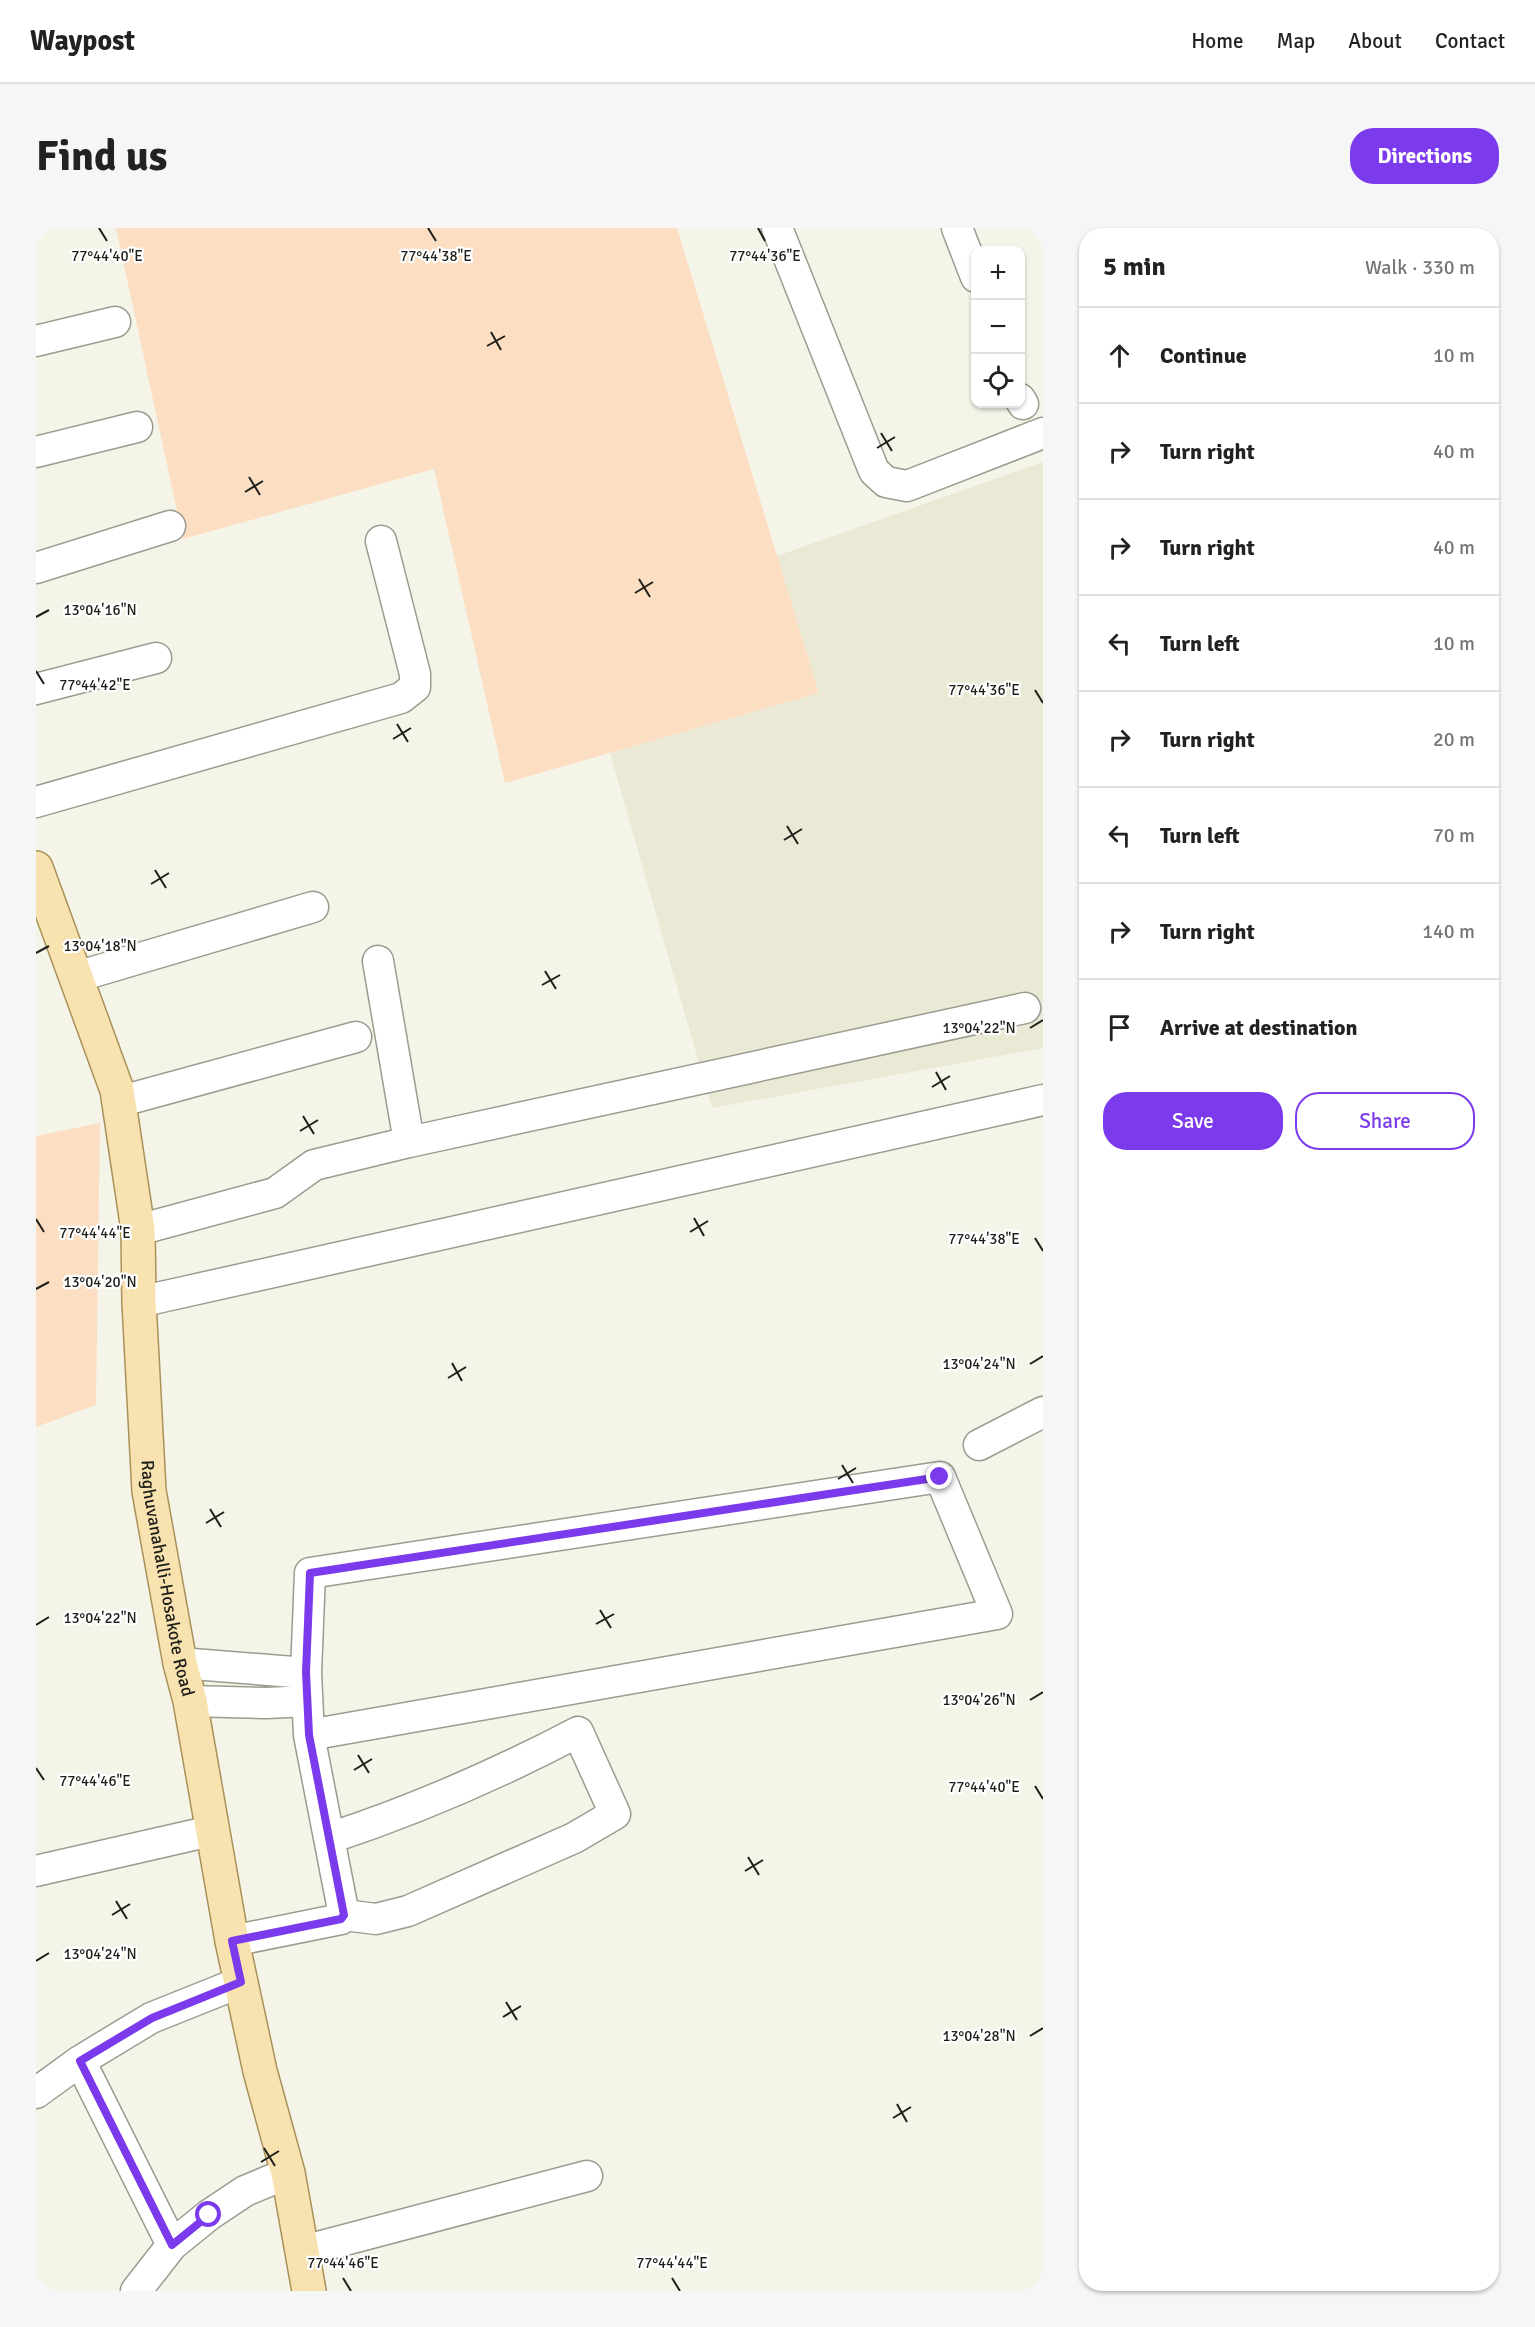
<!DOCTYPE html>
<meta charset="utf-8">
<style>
body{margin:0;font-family:Signika,sans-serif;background:#f6f6f6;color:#222}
.controls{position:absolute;right:18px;top:18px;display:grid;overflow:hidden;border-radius:12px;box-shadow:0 2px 4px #0004}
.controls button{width:54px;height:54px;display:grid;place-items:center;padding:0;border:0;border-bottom:2px solid #e0e0e0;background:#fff;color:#222;font:30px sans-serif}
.stop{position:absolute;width:18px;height:18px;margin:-14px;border:4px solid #7c3aed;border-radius:50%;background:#fff}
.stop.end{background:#7c3aed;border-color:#fff;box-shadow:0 2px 6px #0008}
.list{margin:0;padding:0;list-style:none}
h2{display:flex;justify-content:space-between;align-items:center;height:78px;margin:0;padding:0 24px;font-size:26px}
h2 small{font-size:20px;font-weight:400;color:#767676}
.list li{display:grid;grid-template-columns:39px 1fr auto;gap:18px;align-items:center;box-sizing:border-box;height:96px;padding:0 24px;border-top:2px solid #e0e0e0}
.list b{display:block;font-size:22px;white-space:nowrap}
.list em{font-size:20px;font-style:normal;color:#767676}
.actions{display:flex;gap:12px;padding:18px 24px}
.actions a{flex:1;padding:14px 0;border:2px solid #7c3aed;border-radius:24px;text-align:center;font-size:21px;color:#7c3aed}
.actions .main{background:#7c3aed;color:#fff}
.icon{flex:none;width:33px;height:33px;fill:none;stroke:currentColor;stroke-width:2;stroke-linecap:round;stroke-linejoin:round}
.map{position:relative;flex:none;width:1007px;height:2063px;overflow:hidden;border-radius:24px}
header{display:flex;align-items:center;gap:36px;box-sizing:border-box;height:84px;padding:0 30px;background:#fff;border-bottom:2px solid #e0e0e0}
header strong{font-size:28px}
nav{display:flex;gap:33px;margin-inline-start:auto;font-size:21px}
.intro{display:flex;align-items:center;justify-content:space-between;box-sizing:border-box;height:144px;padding:0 36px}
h1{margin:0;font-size:42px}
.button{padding:15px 27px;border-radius:24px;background:#7c3aed;color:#fff;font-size:21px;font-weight:700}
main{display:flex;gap:36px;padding:0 36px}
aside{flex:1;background:#fff;border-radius:24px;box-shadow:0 2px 4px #0004}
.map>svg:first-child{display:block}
.built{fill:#e9e9d5}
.green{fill:#fcdfc3}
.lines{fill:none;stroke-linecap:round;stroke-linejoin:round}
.minor-casing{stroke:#9b9b8f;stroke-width:33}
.major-casing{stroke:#a99159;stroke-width:36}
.minor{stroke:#fff;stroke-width:30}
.major{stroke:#f8e2b0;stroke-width:33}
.route{stroke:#7c3aed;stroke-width:8}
.ticks{fill:none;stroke:#1f1f1a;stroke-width:2}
.labels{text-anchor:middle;stroke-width:4.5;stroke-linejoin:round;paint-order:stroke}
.street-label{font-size:18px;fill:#1f1f1a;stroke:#fff}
.ticks-label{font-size:15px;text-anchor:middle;fill:#1f1f1a;stroke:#fff;stroke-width:4.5;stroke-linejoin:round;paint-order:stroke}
</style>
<header>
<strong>Waypost</strong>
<nav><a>Home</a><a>Map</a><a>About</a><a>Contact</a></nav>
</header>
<div class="intro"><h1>Find us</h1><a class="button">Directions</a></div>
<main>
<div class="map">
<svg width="1007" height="2063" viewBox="0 0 1007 2063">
<rect width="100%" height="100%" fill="#f4f4e8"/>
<!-- built -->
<path class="built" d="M1007,234V820L676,880L574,525L783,465L741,328Z"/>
<!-- green -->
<path class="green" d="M80,0H641L783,465L469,555L398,241L147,311Z
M64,895L60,1177L0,1199V908Z"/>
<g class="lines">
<defs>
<path id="minor" d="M741,0L838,243L850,254L871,258L1007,205
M921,0L940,49
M0,113L79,94
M984,171L987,176
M0,224L101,199
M0,340L134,298
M0,461L120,430
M0,574L365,470L379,459V446L345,313
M342,733L373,914
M40,749L277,679
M82,874L320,809
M102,1002L239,965L278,937L373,914L989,780
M103,1074L1007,872
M943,1217L1007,1184
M144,1435L270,1445L274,1345L904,1249L961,1386L273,1507
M154,1473L231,1475L271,1473
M294,1610C379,1582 462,1546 542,1504L579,1586L538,1610L372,1683L340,1691L308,1687
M0,1643L175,1603
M196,1713L305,1691L308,1687L273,1507L270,1445
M44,1833L136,2017
M0,1865L44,1833L115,1790L205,1754
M267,2023L551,1948
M100,2063L136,2017L173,1987L209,1963L252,1945"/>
<g id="major">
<path id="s1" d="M0,640L81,862L102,1002L103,1074L113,1263L144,1435L154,1473L196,1713L224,1843L252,1945L273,2063"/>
</g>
</defs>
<!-- minor casing -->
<use href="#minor" class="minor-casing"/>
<!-- major casing -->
<use href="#major" class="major-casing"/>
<!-- minor -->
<use href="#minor" class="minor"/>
<!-- major -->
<use href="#major" class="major"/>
</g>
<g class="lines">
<!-- route -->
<path class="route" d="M173,1987L136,2017L44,1833L116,1790L205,1754L196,1713L305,1691L308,1687L273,1507L270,1444L274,1345L904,1249"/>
</g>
<!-- ticks -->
<path class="ticks" d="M63,0L71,13M392,0L400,13M722,0L729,13M455,104L465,122M451,118L469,108M845,205L856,223M841,220L859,209M213,249L224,267M209,264L227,253M603,351L614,369M599,365L617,354M0,389L13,382M0,443L8,456M999,462L1007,475M361,496L372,514M357,511L375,500M751,598L762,616M748,612L766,601M119,642L130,660M115,656L133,645M0,725L13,718M509,743L520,761M506,757L524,747M994,800L1007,792M900,844L910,862M896,859L914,848M267,888L278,906M264,903L282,892M658,990L668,1008M0,991L8,1004M654,1004L672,993M999,1010L1007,1023M0,1061L13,1054M416,1135L426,1153M994,1136L1007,1128M412,1150L430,1139M806,1237L817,1255M802,1251L820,1240M174,1281L185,1299M170,1295L188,1284M564,1382L575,1400M560,1396L578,1386M0,1397L13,1389M994,1472L1007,1464M322,1527L333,1545M0,1540L8,1552M318,1542L336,1531M999,1558L1007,1571M712,1629L723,1647M709,1643L727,1632M80,1673L91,1691M76,1687L94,1676M0,1733L13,1725M470,1774L481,1792M467,1789L485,1778M994,1808L1007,1800M861,1876L871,1894M857,1890L875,1879M228,1920L239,1938M225,1934L243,1923M307,2050L315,2063M636,2050L644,2063"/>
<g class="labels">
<!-- street labels -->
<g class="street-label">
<text dy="6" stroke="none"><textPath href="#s1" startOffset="728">Raghuvanahalli-Hosakote Road</textPath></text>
</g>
</g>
<g class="ticks-label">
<text x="71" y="33">77°44'40"E</text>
<text x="400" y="33">77°44'38"E</text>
<text x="729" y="33">77°44'36"E</text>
<text x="64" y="387">13°04'16"N</text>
<text x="59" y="462">77°44'42"E</text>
<text x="948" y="467">77°44'36"E</text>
<text x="64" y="723">13°04'18"N</text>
<text x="943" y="805">13°04'22"N</text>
<text x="59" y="1010">77°44'44"E</text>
<text x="948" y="1016">77°44'38"E</text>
<text x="64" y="1059">13°04'20"N</text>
<text x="943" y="1141">13°04'24"N</text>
<text x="64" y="1395">13°04'22"N</text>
<text x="943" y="1477">13°04'26"N</text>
<text x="59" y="1558">77°44'46"E</text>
<text x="948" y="1564">77°44'40"E</text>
<text x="64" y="1731">13°04'24"N</text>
<text x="943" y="1813">13°04'28"N</text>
<text x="307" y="2040">77°44'46"E</text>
<text x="636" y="2040">77°44'44"E</text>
</g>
</svg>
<div class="controls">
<button>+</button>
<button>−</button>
<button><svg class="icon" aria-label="locate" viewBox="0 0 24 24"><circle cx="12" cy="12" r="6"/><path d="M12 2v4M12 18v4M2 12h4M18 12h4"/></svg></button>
</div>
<div class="stop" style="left:173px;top:1987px"></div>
<div class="stop end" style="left:904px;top:1249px"></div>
</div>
<aside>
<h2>5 min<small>Walk · 330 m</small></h2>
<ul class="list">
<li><svg class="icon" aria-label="ahead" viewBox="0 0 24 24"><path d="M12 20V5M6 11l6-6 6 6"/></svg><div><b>Continue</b></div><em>10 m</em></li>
<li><svg class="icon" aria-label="right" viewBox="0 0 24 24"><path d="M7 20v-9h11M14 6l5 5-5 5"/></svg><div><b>Turn right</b></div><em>40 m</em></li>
<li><svg class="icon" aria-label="right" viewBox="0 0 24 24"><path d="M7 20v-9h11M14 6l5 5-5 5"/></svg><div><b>Turn right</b></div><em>40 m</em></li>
<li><svg class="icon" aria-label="left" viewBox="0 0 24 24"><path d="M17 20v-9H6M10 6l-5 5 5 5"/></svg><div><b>Turn left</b></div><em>10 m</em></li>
<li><svg class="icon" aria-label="right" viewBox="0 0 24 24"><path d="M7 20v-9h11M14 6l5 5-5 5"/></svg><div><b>Turn right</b></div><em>20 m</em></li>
<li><svg class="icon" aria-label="left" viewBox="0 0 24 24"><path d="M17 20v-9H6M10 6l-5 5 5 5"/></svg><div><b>Turn left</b></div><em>70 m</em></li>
<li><svg class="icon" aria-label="right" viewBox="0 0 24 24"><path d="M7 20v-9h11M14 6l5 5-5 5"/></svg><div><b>Turn right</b></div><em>140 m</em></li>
<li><svg class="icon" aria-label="arrive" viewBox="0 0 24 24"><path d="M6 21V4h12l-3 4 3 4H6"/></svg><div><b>Arrive at destination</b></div></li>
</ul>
<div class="actions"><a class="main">Save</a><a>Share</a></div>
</aside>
</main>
